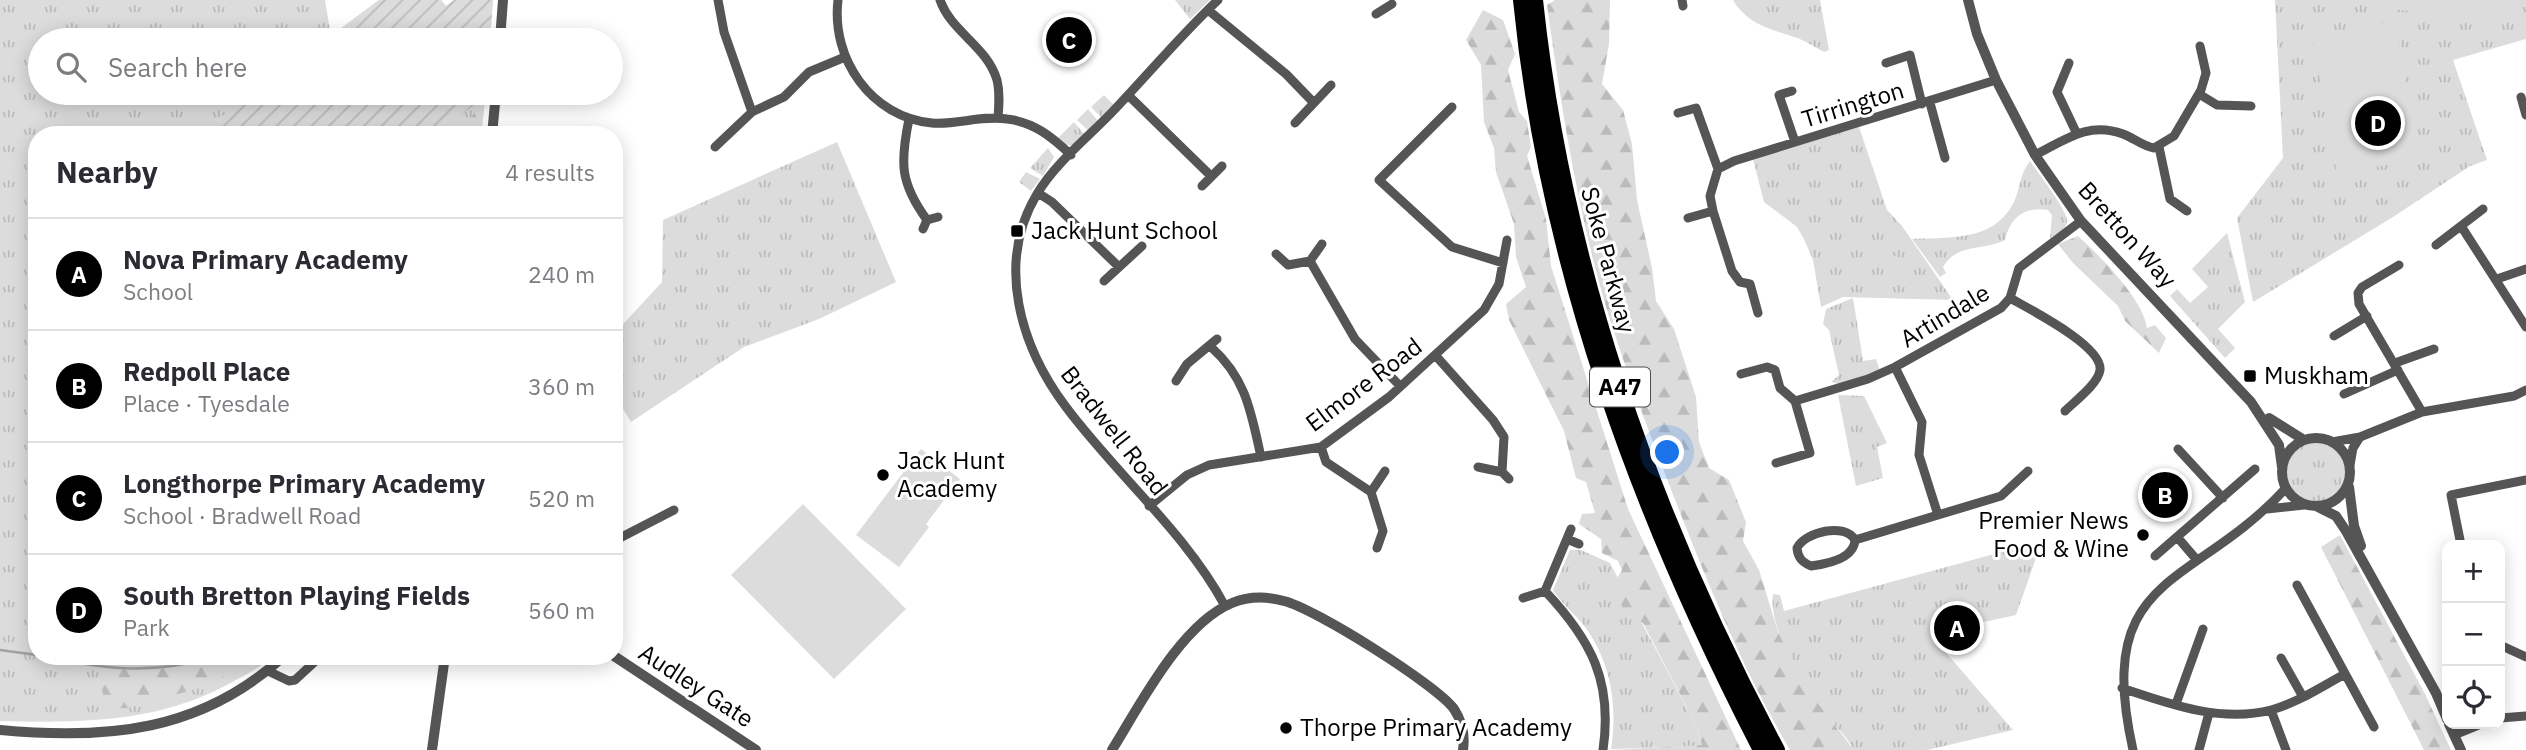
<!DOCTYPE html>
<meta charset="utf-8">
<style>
body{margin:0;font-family:"IBM Plex Sans",sans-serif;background:#f2f2f3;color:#2b2b33}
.controls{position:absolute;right:21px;bottom:21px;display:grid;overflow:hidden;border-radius:14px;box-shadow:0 4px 18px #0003}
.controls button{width:63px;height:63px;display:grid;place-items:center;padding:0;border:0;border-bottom:2px solid #e1e1e2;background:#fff;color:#2b2b33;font:35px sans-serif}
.you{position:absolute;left:1668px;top:453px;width:24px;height:24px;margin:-18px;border:5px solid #fff;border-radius:50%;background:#1a73e8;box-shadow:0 0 0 10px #1a73e833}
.badge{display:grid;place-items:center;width:46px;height:46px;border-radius:50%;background:#000;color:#fff;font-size:23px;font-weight:700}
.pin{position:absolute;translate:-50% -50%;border:4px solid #fff;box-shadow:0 2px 7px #0006}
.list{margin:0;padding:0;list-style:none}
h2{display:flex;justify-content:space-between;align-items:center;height:91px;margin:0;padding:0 28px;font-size:30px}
h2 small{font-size:23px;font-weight:400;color:#7c7c81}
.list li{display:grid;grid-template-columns:46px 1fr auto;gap:21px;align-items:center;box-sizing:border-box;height:112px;padding:0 28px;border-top:2px solid #e1e1e2}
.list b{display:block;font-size:26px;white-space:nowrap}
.list p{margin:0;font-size:23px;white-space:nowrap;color:#7c7c81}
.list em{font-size:23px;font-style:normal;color:#7c7c81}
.icon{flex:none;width:38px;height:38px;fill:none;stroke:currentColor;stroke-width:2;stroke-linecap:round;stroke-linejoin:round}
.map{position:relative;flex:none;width:2526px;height:750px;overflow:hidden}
.search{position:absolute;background:#fff;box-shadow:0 4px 18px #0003;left:28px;top:28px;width:595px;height:77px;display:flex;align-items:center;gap:18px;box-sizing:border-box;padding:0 24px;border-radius:38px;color:#7c7c81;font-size:26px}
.panel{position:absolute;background:#fff;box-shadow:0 4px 18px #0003;left:28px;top:126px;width:595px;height:539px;border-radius:28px}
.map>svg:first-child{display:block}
.grass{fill:url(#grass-tufts)}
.forest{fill:url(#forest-firs)}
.garden{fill:url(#garden-furrows)}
.pitch{fill:#dcdcdc}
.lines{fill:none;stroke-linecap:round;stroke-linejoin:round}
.stream{stroke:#a3a3a3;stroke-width:2.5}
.minor{stroke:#555;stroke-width:9}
.tertiary{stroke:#555;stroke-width:10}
.trunk{stroke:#000;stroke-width:16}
.poi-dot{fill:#000;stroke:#fff;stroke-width:2.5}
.labels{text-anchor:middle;stroke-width:6;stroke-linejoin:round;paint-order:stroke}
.shield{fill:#fff;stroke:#4c4c4c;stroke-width:2}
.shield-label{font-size:23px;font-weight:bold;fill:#000}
.street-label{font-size:24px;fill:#000;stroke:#fff}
.poi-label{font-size:24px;fill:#000;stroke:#fff;text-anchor:start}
</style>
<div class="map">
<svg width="2526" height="750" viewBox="0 0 2526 750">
<defs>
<pattern id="grass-tufts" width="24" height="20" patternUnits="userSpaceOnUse" patternTransform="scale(1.75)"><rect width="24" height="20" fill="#dcdcdc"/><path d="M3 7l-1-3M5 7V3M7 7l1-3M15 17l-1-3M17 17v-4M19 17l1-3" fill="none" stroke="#bbb"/></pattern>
<pattern id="forest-firs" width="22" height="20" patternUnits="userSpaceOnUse" patternTransform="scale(1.75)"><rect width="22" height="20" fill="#dcdcdc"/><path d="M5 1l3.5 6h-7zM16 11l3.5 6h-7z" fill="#bbb"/></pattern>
<pattern id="garden-furrows" width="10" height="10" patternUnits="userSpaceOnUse" patternTransform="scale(1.75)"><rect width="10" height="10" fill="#dcdcdc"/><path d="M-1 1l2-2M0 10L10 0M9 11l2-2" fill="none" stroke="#bbb"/></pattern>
</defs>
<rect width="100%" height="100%" fill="#fff"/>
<!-- grass -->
<path class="grass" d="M0,0H325L331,36L379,0H441L446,6L454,0H493L490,40H40V93H486L481,135H37V656H272C261,667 249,673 236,680C161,723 84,723 0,721Z
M1175,0H1210L1190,19Z
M1733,0H1820L1829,50L1824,52C1814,47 1805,40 1794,37C1770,29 1747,24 1733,0Z
M2275,0H2526V39L2453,60L2487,160L2470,166L2393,217L2253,302L2237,218L2283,158Z
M1104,95L1114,105L1101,117L1091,107Z
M1088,109L1098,121L1089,131L1077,120Z
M1074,122L1085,135L1074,145H1066L1058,138Z
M1859,127L1887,210L1902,226L1953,300L1843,297L1821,307L1813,260L1804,239L1797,227L1764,202L1753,159Z
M837,142L896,282L819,319L744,347L631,422L614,394V334L662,282L663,220Z
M1048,148L1054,157L1043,176L1030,168Z
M2030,161C2038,173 2070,213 2067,223C2065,230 2056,234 2050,238L2052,215L2048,210C2025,206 2010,217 2005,240C1983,251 1957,243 1943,267L1946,273L1940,277L1912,239C1950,237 1994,242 2014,202C2020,188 2020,173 2030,161Z
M1026,172L1040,179L1031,191L1019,182Z
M2227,233L2245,302L2218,329L2235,348L2225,358L2170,296L2177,289L2190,303L2208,287L2192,269Z
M1853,298L1863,361L1876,359L1880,371L1840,384L1831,382L1839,375L1829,330L1823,324L1826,309Z
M1838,395L1864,396L1887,443L1877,447L1883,478L1856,486Z
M2282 472a34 34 0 1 1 68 0a34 34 0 1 1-68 0Z
M2042,541L2016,615L1970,625L1942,648L2013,730L1927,750H1854C1847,736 1833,724 1823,712C1802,686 1768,627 1773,594L1780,595L1784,611Z
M1570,550H1581L1610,563L1696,725L1702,746L1611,749C1618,705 1611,660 1582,623C1573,612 1561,603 1553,590Z"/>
<!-- forest -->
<path class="forest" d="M1555,0H1610L1609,44L1602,84L1623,110L1632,144L1637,200L1652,268L1656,301L1674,329L1696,397L1699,442L1709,468L1729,480L1746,522L1743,541L1759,570L1778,632L1806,688L1854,750H1790C1747,677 1714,599 1683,520C1658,456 1633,391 1612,326C1579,222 1562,112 1547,5Z
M1483,10L1503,20L1515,54L1508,70L1519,112L1527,121L1531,147L1527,156L1546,219L1551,266L1628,509L1741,750H1611L1702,745L1696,725L1643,623L1624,612L1614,583L1622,570L1618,561L1602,553L1601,539L1579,524L1582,514L1595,513L1586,482L1576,478L1564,431L1509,320L1506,304L1526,287L1516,257L1514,224L1496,172L1494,148L1484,122L1481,65L1466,40Z
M485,97L481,135H459Z
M2078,236C2100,256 2143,299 2147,328L2155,325L2166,338L2159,353L2125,321L2118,306L2073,263L2058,244Z
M2340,535L2425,694L2451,750H2424L2321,547Z
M159,656H253L210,685L128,708L106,709L98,670Z"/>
<!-- garden -->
<path class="garden" d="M379,0H441L446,6L454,0H493L490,40H325Z
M253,93H486L485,97L434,135H196Z"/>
<!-- pitch -->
<path class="pitch" d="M2381,0H2522L2520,22L2380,8Z
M2395,21L2420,159L2337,174L2312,36Z
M1883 263a8 8 0 1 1 16 0a8 8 0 1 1-16 0Z
M921,449L960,479L926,524L929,527L899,567L856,535Z
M803,504L906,609L834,679L731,575Z"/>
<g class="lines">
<!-- stream -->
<path class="stream" d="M0,650L37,655
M41,656C104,669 152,676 216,656"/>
<!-- minor -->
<path class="minor" d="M718,0L724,32L752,112
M838,0C831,59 871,117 932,123C957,125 981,115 1007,119C1034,122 1052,137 1071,155
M940,0C951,32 987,46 997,80C1000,92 999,105 998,118
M1218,0C1182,34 1150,72 1116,108C1091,135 1056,162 1037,194C995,264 1021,347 1066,407C1116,474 1186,533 1225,606
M1682,0L1683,6
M1208,10L1286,74L1314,103
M1376,14L1392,4
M1886,63L1910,55L1922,104
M2069,63L2057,92L2076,132
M1792,91L1779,95L1795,142
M2199,94L2217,105L2251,106
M1128,95L1211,176
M2521,97L2526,115
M1930,103L1945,158
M1452,107L1379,180L1452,247L1503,263
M1678,113L1696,108L1718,169
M909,119C900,163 900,183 927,220
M1295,123L1331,85
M715,147L752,112L784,97L809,72L845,57
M2159,147L2170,199L2187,211
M2035,155C2065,140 2088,121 2123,134C2134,138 2142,146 2154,148L2174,136L2201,90L2206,73L2200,46
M1202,186L1222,166
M1038,193L1052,202L1119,267
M1688,218L1713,211
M2461,226L2526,327
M923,229L927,220L938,217
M2436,245L2483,209
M1276,254L1288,265L1310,261L1322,244
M1310,261L1355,339L1400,386
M2399,265L2362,287L2358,293L2359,304L2422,412
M2497,279L2526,269
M1104,281L1142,246
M2010,298C2029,309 2103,346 2100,370C2098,384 2075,401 2065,411
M1758,313L1750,284L1740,282L1732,271L1713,211L1710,196L1718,169L1734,161L1996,80
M2334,336L2367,316
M1211,347C1246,378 1251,412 1261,457
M1436,356L1493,420L1504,437L1502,472
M2395,363L2434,349
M1895,367L1922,422L1919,455L1938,515
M1741,374L1767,367L1775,370L1780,388L1795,401L1810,453L1776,463
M1176,381L1187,364L1217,339
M2344,394L2398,370
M1795,401L1868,379L1895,367L2001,308L2010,298L2019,268L2081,221
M2332,442L2360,437L2422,412L2514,396L2526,390
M1321,447L1326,462L1371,492L1383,531L1377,548
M2178,449L2223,498
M2350,465L2353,448L2360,437
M1478,467L1502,472L1509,479
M1371,492L1385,471
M1149,506L1187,475L1209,465L1321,447L1389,397L1484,310L1499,284L1507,240
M2267,509L2304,505
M2178,538L2196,559
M1567,539L1579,544
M1855,540C1845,522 1805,532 1797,548C1798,558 1802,562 1811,566C1827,564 1854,559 1855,540L2001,496L2028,471
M614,541L674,510
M2461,545L2451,495L2526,480
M2155,556L2255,469
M2297,585L2374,727
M1545,591C1591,640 1613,681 1603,750
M1545,591L1571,529
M1523,598L1545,591
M2500,645L2526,657
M2281,658L2303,697
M268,671L289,681L295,680L321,656
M2122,688C2169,704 2222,723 2271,710C2297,703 2321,687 2345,674
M2176,704L2203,629
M2271,710L2286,750
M2500,718L2526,716
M2454,735L2481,724
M2133,750C2093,571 2192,590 2285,489
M2199,750L2209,713"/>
<!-- tertiary -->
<path class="tertiary" d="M1968,0L1977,34L1996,80L2035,155L2081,221L2251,402L2279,445L2282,467
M500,40L503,0
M492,135L496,93
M2269,418L2304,440
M2282 472a34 34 0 1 1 68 0a34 34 0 1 1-68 0Z
M2349,487L2354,526L2361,546
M2318,507L2336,516L2346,531L2436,693L2447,719
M614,656L756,750
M2449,724L2461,750
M0,730C107,740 201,732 284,656
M432,750L445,656
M1112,750C1140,705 1181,624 1232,603C1249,596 1266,596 1284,601C1314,608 1437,685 1454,709C1462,721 1465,736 1463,750"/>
<!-- trunk -->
<path class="trunk" d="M1521,0C1547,266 1639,514 1761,750
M1535,0C1563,264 1652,517 1777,750"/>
</g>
<!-- markers -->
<g class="poi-dot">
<rect x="1010" y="224" width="14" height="14" rx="3.5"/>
<rect x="2243" y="369" width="14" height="14" rx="3.5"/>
<circle cx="883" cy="475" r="7"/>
<circle cx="2143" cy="535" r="7"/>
<circle cx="1286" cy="728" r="7"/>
</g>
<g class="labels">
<!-- shield labels -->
<rect class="shield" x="1590" y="367.5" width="60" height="39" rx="5"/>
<g class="shield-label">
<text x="1620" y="395">A47</text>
</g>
<!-- street labels -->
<g class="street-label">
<text transform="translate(1853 105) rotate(-17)" y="8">Tirrington</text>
<text transform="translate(2127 235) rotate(48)" y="8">Bretton Way</text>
<text transform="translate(1608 260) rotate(75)" y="8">Soke Parkway</text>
<text transform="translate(1945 316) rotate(-31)" y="8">Artindale</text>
<text transform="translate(1364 385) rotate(-37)" y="8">Elmore Road</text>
<text transform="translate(1114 431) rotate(52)" y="8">Bradwell Road</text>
<text transform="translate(696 686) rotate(33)" y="8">Audley Gate</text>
</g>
<!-- poi labels -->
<g class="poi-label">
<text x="1031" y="239">Jack Hunt School</text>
<text x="2264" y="384">Muskham</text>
<text x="897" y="469">Jack Hunt<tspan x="897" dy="28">Academy</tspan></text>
<text x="2129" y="529" text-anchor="end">Premier News<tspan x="2129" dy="28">Food &amp; Wine</tspan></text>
<text x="1300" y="736">Thorpe Primary Academy</text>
</g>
</g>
</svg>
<div class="controls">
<button>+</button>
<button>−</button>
<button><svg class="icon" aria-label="locate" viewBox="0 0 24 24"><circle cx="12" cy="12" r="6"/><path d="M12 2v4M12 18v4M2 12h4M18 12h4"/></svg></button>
</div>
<div class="you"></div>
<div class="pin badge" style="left:1957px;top:628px">A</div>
<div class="pin badge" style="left:2165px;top:495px">B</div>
<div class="pin badge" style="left:1069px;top:40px">C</div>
<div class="pin badge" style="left:2378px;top:123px">D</div>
<div class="search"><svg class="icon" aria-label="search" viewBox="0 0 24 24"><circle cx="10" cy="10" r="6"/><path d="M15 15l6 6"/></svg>Search here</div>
<section class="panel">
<h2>Nearby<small>4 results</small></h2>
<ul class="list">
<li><span class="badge">A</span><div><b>Nova Primary Academy</b><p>School</p></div><em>240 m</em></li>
<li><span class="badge">B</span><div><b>Redpoll Place</b><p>Place · Tyesdale</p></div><em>360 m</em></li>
<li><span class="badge">C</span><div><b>Longthorpe Primary Academy</b><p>School · Bradwell Road</p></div><em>520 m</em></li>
<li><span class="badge">D</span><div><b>South Bretton Playing Fields</b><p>Park</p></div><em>560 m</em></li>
</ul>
</section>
</div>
